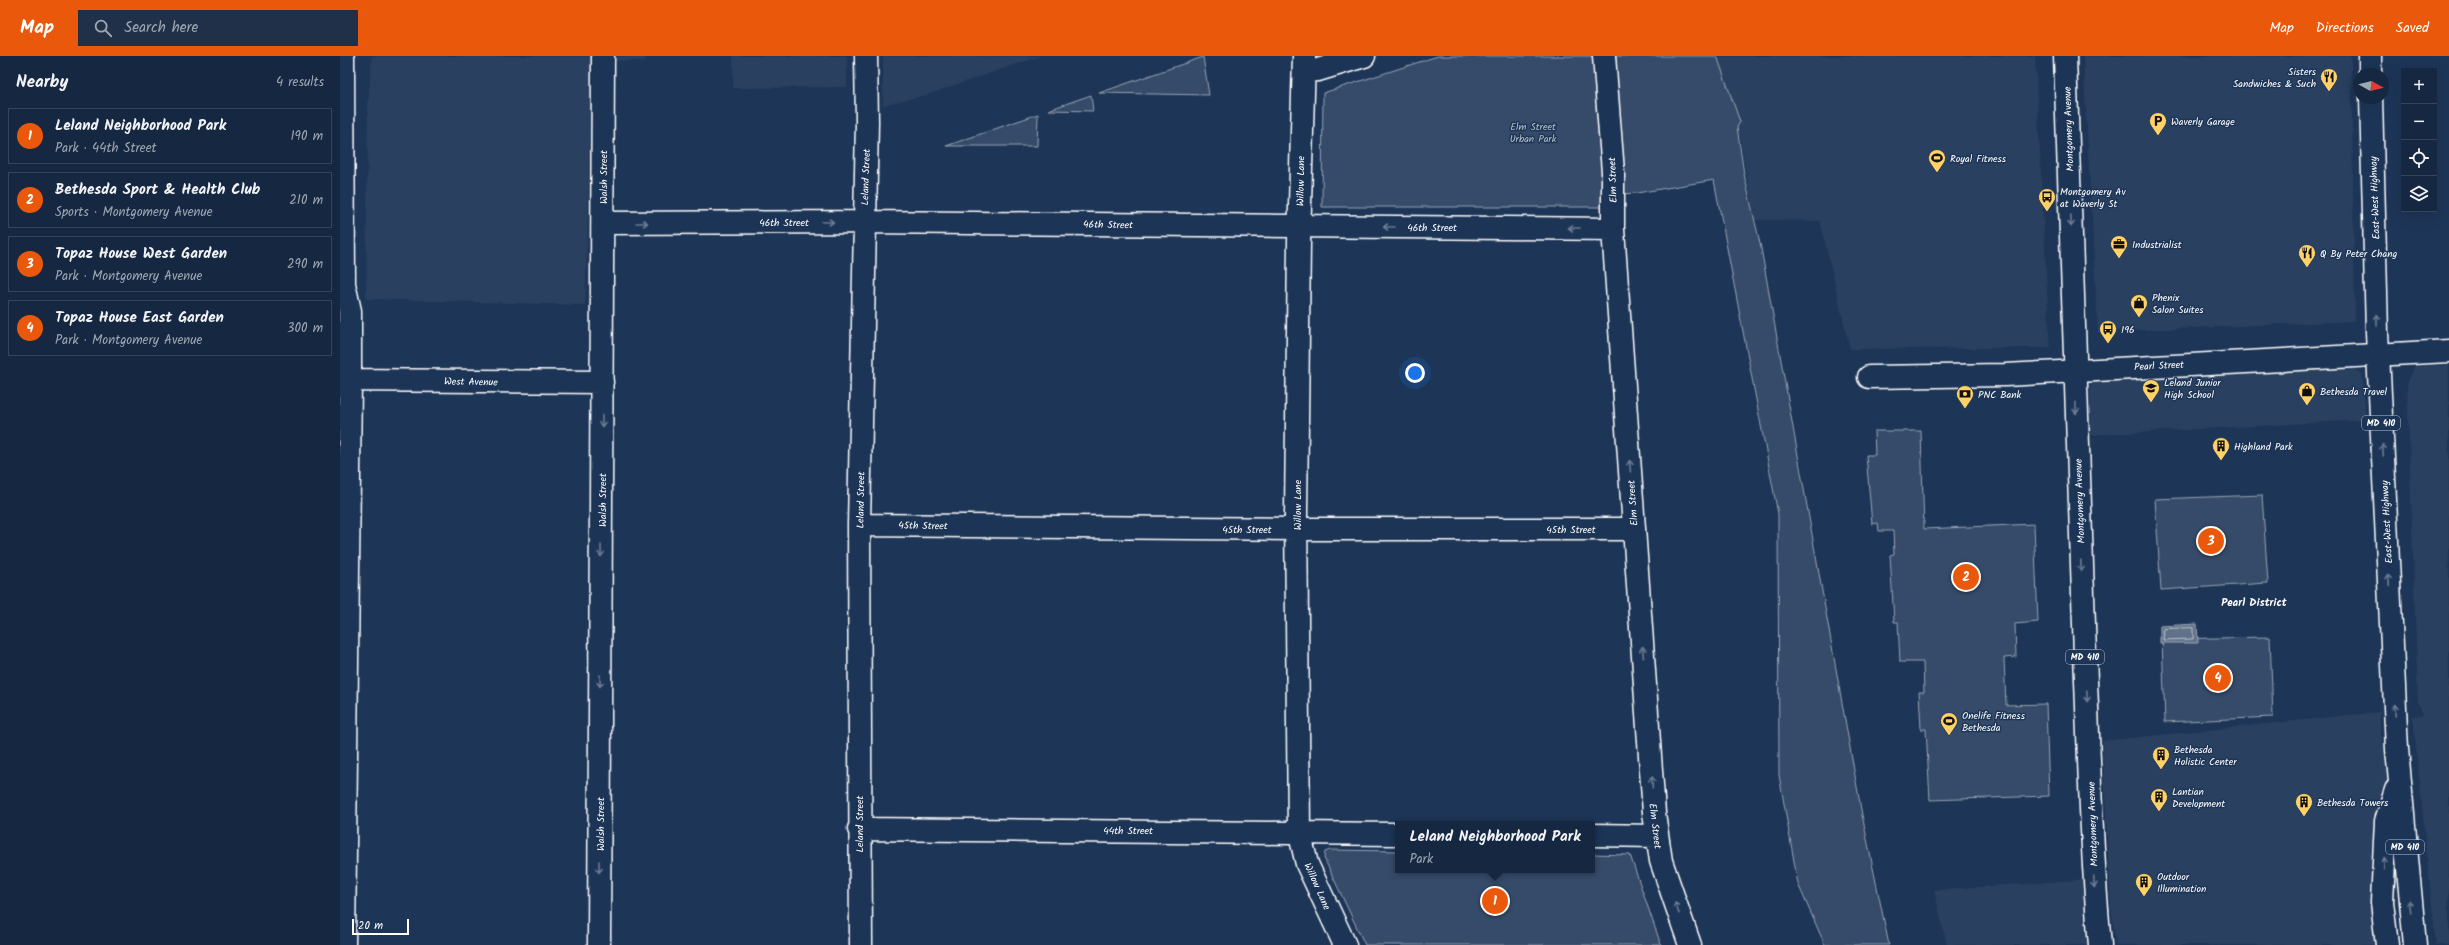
<!DOCTYPE html>
<meta charset="utf-8">
<style>
body{margin:0;font-family:Kalam,sans-serif;background:#1f3048;color:#f1f3f6}
.controls{position:absolute;right:12px;top:12px;display:grid;overflow:hidden;border-radius:0px;box-shadow:0 4px 16px #0002}
.controls button{width:36px;height:36px;display:grid;place-items:center;padding:0;border:0;border-bottom:1px solid #35445a;background:#162841;color:#f1f3f6;font:20px sans-serif}
.compass{position:absolute;left:2013px;top:12px;width:36px;height:36px;border-radius:50%;background:#162841;box-shadow:0 4px 16px #0002;rotate:98deg}
.scale{position:absolute;left:12px;bottom:10px;width:57px;box-sizing:border-box;padding-left:4px;border:2px solid #fff;border-top:0;font-size:11px;line-height:14px;white-space:nowrap;color:#fff;-webkit-text-stroke:3px #1d3557;paint-order:stroke}
.you{position:absolute;left:1075px;top:317px;width:14px;height:14px;margin:-10px;border:3px solid #fff;border-radius:50%;background:#1a73e8;box-shadow:0 0 0 6px #1a73e833}
.badge{display:grid;place-items:center;width:26px;height:26px;border-radius:50%;background:#ea580c;color:#fff;font-size:13px;font-weight:700}
.pin{position:absolute;translate:-50% -50%;border:2px solid #fff;box-shadow:0 1px 4px #0006}
.popup{position:absolute;left:1055px;top:765px;width:200px;height:52px;box-sizing:border-box;display:grid;place-content:center;border-radius:0px;background:#162841;filter:drop-shadow(0 1px 3px #0005);font-size:13px;white-space:nowrap;color:#9ea6b1}
.popup b{font-size:15px;color:#f1f3f6}
.popup::after{content:'';position:absolute;left:50%;top:100%;margin-left:-8px;border:8px solid transparent;border-top-color:#162841}
.list{margin:0;padding:0;list-style:none}
h2{display:flex;justify-content:space-between;align-items:center;height:52px;margin:0;padding:0 16px;font-size:17px}
h2 small{font-size:13px;font-weight:400;color:#9ea6b1}
.list li{display:grid;grid-template-columns:26px 1fr auto;gap:12px;align-items:center;box-sizing:border-box;height:56px;margin:0 8px 8px;padding:0 8px;border:1px solid #35445a;border-radius:0px}
.list b{display:block;font-size:15px;white-space:nowrap}
.list p{margin:0;font-size:13px;white-space:nowrap;color:#9ea6b1}
.list em{font-size:13px;font-style:normal;color:#9ea6b1}
.icon{flex:none;width:22px;height:22px;fill:none;stroke:currentColor;stroke-width:2;stroke-linecap:round;stroke-linejoin:round}
.map{position:relative;flex:none;width:2109px;height:889px;overflow:hidden}
header{display:flex;align-items:center;gap:24px;box-sizing:border-box;height:56px;padding:0 20px;background:#ea580c;color:#fff}
header strong{font-size:19px}
nav{display:flex;gap:22px;margin-inline-start:auto;font-size:14px}
.search{width:280px;height:36px;background:#1f3048;display:flex;align-items:center;gap:10px;box-sizing:border-box;padding:0 14px;border-radius:0px;color:#9ea6b1;font-size:15px}
main{display:flex}
aside{flex:1;background:#162841}
.map>svg:first-child{display:block}
.built{fill:#2a4161}
.green{fill:#364b69;stroke:#9aa5b4}
.water{fill:#617289;stroke:#a0aab8}
.lines{fill:none;stroke-linecap:round;stroke-linejoin:round}
.shore{stroke:#c0c7d0;stroke-width:1}
.minor-casing{stroke:#fff;stroke-width:25}
.major-casing{stroke:#fff;stroke-width:25}
.minor{stroke:#1d3557;stroke-width:22}
.major{stroke:#1d3557;stroke-width:22}
.oneway{stroke:#6c7c92}
.labels{text-anchor:middle;stroke-width:3;stroke-linejoin:round;paint-order:stroke}
.shield{fill:#1d3557;stroke:#bbc2cd;stroke-width:1}
.shield-label{font-size:9px;font-weight:bold;fill:#fff}
.poi-label{font-size:10px;fill:#fff;stroke:#1d3557;text-anchor:start}
.park-label{font-size:10px;fill:#b9c0ca;stroke:#1d3557}
.street-label{font-size:10px;fill:#fff;stroke:#1d3557}
.neighbourhood-label{font-size:11px;font-weight:bold;fill:#fff;stroke:#1d3557}
</style>
<header>
<strong>Map</strong>
<div class="search"><svg class="icon" aria-label="search" viewBox="0 0 24 24"><circle cx="10" cy="10" r="6"/><path d="M15 15l6 6"/></svg>Search here</div>
<nav><a>Map</a><a>Directions</a><a>Saved</a></nav>
</header>
<main>
<aside>
<h2>Nearby<small>4 results</small></h2>
<ul class="list">
<li><span class="badge">1</span><div><b>Leland Neighborhood Park</b><p>Park · 44th Street</p></div><em>190 m</em></li>
<li><span class="badge">2</span><div><b>Bethesda Sport &amp; Health Club</b><p>Sports · Montgomery Avenue</p></div><em>210 m</em></li>
<li><span class="badge">3</span><div><b>Topaz House West Garden</b><p>Park · Montgomery Avenue</p></div><em>290 m</em></li>
<li><span class="badge">4</span><div><b>Topaz House East Garden</b><p>Park · Montgomery Avenue</p></div><em>300 m</em></li>
</ul>
</aside>
<div class="map">
<svg width="2109" height="889" viewBox="0 0 2109 889">
<rect width="100%" height="100%" fill="#1d3557"/>
<filter id="ink" filterUnits="userSpaceOnUse"><feTurbulence type="fractalNoise" baseFrequency=".025" numOctaves="2"/><feDisplacementMap in="SourceGraphic" scale="8" xChannelSelector="R" yChannelSelector="G"/><feConvolveMatrix kernelMatrix="1 2 1 2 8 2 1 2 1" color-interpolation-filters="sRGB"/></filter>
<g filter="url(#ink)">
<!-- built -->
<path class="built" d="M32,0H253L245,249L26,243L28,49Z
M275,0H305V5H276Z
M393,0H507V31L393,32Z
M543,0H701L586,39L543,49Z
M1371,0H1695L1710,292L1510,293L1480,165L1415,164L1400,82Z
M1743,0H2011L2015,265L1758,276Z
M2109,309V889H2096L2073,660L2083,659L2078,645L2067,328L2075,310Z
M2011,312L2022,318L2026,364L1750,379V333L1752,327L1757,323Z
M2040,656V677L2051,710L2039,889H1776L1771,851L1762,685Z
M1754,823L1760,889H1607L1594,834Z"/>
<!-- green -->
<path class="green" d="M1098,0H1377L1400,66L1397,71L1404,118L1421,192L1522,759L1549,889H1485L1458,828L1439,719L1438,458L1374,124L1297,137L1264,139L1265,151H982L983,37Z
M863,1L869,39L759,37Z
M751,39L753,55L708,54Z
M698,58L697,90H606Z
M1534,375H1581L1584,473L1694,468L1698,566L1675,568L1676,601L1664,602L1666,649L1706,648L1709,740L1590,744L1586,673H1581L1579,636H1584L1583,606H1560L1558,566H1554L1550,499L1554,498L1553,475H1539L1538,467L1532,468L1526,399H1535Z
M1922,439L1928,527L1821,534L1815,443Z
M1930,581L1933,661L1825,666L1822,583Z
M990,794L1058,795V814H1252V798L1290,799L1321,889H1025L984,802L985,796Z"/>
<!-- water -->
<path class="water" d="M1857,568L1858,587H1820V570Z"/>
<g class="lines">
<!-- shore -->
<path class="shore" d="M1853,572V583L1823,584L1824,573Z"/>
<defs>
<path id="minor" d="M3,0L4,228L10,255V324L4,889
M964,0L959,186L956,457L959,775L967,808L1005,889
M1264,0L1273,116V173L1314,757L1321,805L1350,889
M964,15L978,14L1024,0
M263,167L524,166L1273,173
M1529,321L1665,319L2109,295
M0,324L262,326
M519,469L956,473H1294
M519,773L1058,778
M1252,779L1317,780
M259,889L263,0
M521,889L519,469L527,66L526,0"/>
<path id="major" d="M1725,0C1733,200 1737,399 1745,599C1749,696 1751,793 1760,889
M2030,0V18
M2031,42L2037,276L2057,693L2075,889
M2047,889L2042,846L2046,765L2056,734"/>
</defs>
<!-- minor casing -->
<use href="#minor" class="minor-casing"/>
<!-- major casing -->
<use href="#major" class="major-casing"/>
<!-- minor -->
<use href="#minor" class="minor"/>
<!-- major -->
<use href="#major" class="major"/>
</g>
<!-- one-way arrows -->
<defs><path id="oneway-shaft" d="M-6 0H5M1.5-3L5.5 0L1.5 3" fill="none" stroke-width="1.6" stroke-linecap="round" stroke-linejoin="round"/></defs>
<g class="oneway">
<use href="#oneway-shaft" transform="translate(1731 165) rotate(88)"/>
<use href="#oneway-shaft" transform="translate(488 166)"/>
<use href="#oneway-shaft" transform="translate(302 167)"/>
<use href="#oneway-shaft" transform="translate(1049 171) rotate(-180)"/>
<use href="#oneway-shaft" transform="translate(1234 172) rotate(-180)"/>
<use href="#oneway-shaft" transform="translate(2037 264) rotate(-90)"/>
<use href="#oneway-shaft" transform="translate(1736 352) rotate(89)"/>
<use href="#oneway-shaft" transform="translate(262 365) rotate(90)"/>
<use href="#oneway-shaft" transform="translate(2043 394) rotate(-93)"/>
<use href="#oneway-shaft" transform="translate(1290 410) rotate(-94)"/>
<use href="#oneway-shaft" transform="translate(261 495) rotate(90)"/>
<use href="#oneway-shaft" transform="translate(1741 510) rotate(88)"/>
<use href="#oneway-shaft" transform="translate(2049 524) rotate(-93)"/>
<use href="#oneway-shaft" transform="translate(1303 596) rotate(-94)"/>
<use href="#oneway-shaft" transform="translate(260 625) rotate(90)"/>
<use href="#oneway-shaft" transform="translate(1747 640) rotate(88)"/>
<use href="#oneway-shaft" transform="translate(2055 654) rotate(-92)"/>
<use href="#oneway-shaft" transform="translate(1312 726) rotate(-94)"/>
<use href="#oneway-shaft" transform="translate(2044 808) rotate(-88)"/>
<use href="#oneway-shaft" transform="translate(259 811) rotate(90)"/>
<use href="#oneway-shaft" transform="translate(1754 826) rotate(87)"/>
<use href="#oneway-shaft" transform="translate(2070 850) rotate(-97)"/>
<use href="#oneway-shaft" transform="translate(1337 852) rotate(-109)"/>
</g>
</g>
<!-- icons -->
<defs>
<symbol id="restaurant-pin" viewBox="-11 -11 22 30"><path d="M0 17L-7.5 6A9.5 9.5 0 1 1 7.5 6Z" fill="#ffd166" stroke="#1d3557"/><path d="M-5-6h1v4h1v-4h1v4h1v-4h1v5L-1.5 .5V6h-2V.5L-5-1ZM5-6V6H3V1.5H1.5Q1.5-4 5-6Z" fill="#111"/></symbol>
<symbol id="parking-pin" viewBox="-11 -11 22 30"><path d="M0 17L-7.5 6A9.5 9.5 0 1 1 7.5 6Z" fill="#ffd166" stroke="#1d3557"/><path d="M-3.5-5.5H1a3.5 3.5 0 0 1 0 7H-1V5.5H-3.5ZM-1-3.4V-.6H.8a1.4 1.4 0 0 0 0-2.8Z" fill="#111"/></symbol>
<symbol id="stadium-pin" viewBox="-11 -11 22 30"><path d="M0 17L-7.5 6A9.5 9.5 0 1 1 7.5 6Z" fill="#ffd166" stroke="#1d3557"/><path d="M0-5a6.5 5 0 1 0 0 10a6.5 5 0 1 0 0-10ZM-3.5-1.8h7v3.6h-7Z" fill="#111"/></symbol>
<symbol id="bus-pin" viewBox="-11 -11 22 30"><path d="M0 17L-7.5 6A9.5 9.5 0 1 1 7.5 6Z" fill="#ffd166" stroke="#1d3557"/><path d="M-5-6H5V4H4V6H2V4H-2V6H-4V4H-5ZM-3.5-4V0h7V-4ZM-3.5 1.2v1.5H-2V1.2ZM2 1.2v1.5H3.5V1.2Z" fill="#111"/></symbol>
<symbol id="office-pin" viewBox="-11 -11 22 30"><path d="M0 17L-7.5 6A9.5 9.5 0 1 1 7.5 6Z" fill="#ffd166" stroke="#1d3557"/><path d="M-6-3h4V-5.5h4V-3h4V5H-6ZM-1-4.5V-3h2v-1.5ZM-6 0V1H6V0Z" fill="#111"/></symbol>
<symbol id="shop-pin" viewBox="-11 -11 22 30"><path d="M0 17L-7.5 6A9.5 9.5 0 1 1 7.5 6Z" fill="#ffd166" stroke="#1d3557"/><path d="M-5-2.5h2.3a2.7 3.5 0 0 1 5.4 0H5L5.5 6h-11ZM-1.5-2.5h3a1.5 2.3 0 0 0-3 0Z" fill="#111"/></symbol>
<symbol id="school-pin" viewBox="-11 -11 22 30"><path d="M0 17L-7.5 6A9.5 9.5 0 1 1 7.5 6Z" fill="#ffd166" stroke="#1d3557"/><path d="M0-5L7-2L0 1L-7-2ZM-4 1L0 2.5L4 1V4Q0 6-4 4Z" fill="#111"/></symbol>
<symbol id="bank-pin" viewBox="-11 -11 22 30"><path d="M0 17L-7.5 6A9.5 9.5 0 1 1 7.5 6Z" fill="#ffd166" stroke="#1d3557"/><path d="M-6-4H6V4H-6ZM0-2.3a2.3 2.3 0 1 0 0 4.6a2.3 2.3 0 1 0 0-4.6Z" fill="#111"/></symbol>
<symbol id="building-pin" viewBox="-11 -11 22 30"><path d="M0 17L-7.5 6A9.5 9.5 0 1 1 7.5 6Z" fill="#ffd166" stroke="#1d3557"/><path d="M-4-6H4V6H1V3H-1V6H-4ZM-2.5-4.3h1.7v1.8h-1.7ZM.8-4.3h1.7v1.8H.8ZM-2.5-1h1.7V.8h-1.7ZM.8-1h1.7V.8H.8Z" fill="#111"/></symbol>
</defs>
<g fill-rule="evenodd">
<use href="#restaurant-pin" x="1979" y="11" width="20" height="27"/>
<use href="#parking-pin" x="1808" y="55" width="20" height="27"/>
<use href="#stadium-pin" x="1587" y="92" width="20" height="27"/>
<use href="#bus-pin" x="1697" y="131" width="20" height="27"/>
<use href="#office-pin" x="1769" y="178" width="20" height="27"/>
<use href="#restaurant-pin" x="1957" y="187" width="20" height="27"/>
<use href="#shop-pin" x="1789" y="237" width="20" height="27"/>
<use href="#bus-pin" x="1758" y="263" width="20" height="27"/>
<use href="#school-pin" x="1801" y="322" width="20" height="27"/>
<use href="#shop-pin" x="1957" y="325" width="20" height="27"/>
<use href="#bank-pin" x="1615" y="328" width="20" height="27"/>
<use href="#building-pin" x="1871" y="380" width="20" height="27"/>
<use href="#stadium-pin" x="1599" y="655" width="20" height="27"/>
<use href="#building-pin" x="1811" y="689" width="20" height="27"/>
<use href="#building-pin" x="1809" y="731" width="20" height="27"/>
<use href="#building-pin" x="1954" y="736" width="20" height="27"/>
<use href="#building-pin" x="1794" y="816" width="20" height="27"/>
</g>
<g class="labels">
<!-- shield labels -->
<g class="shield">
<rect x="2022" y="360" width="38" height="14" rx="3"/>
<rect x="1726" y="594" width="38" height="14" rx="3"/>
<rect x="2046" y="784" width="38" height="14" rx="3"/>
</g>
<g class="shield-label">
<text x="2041" y="370">MD 410</text>
<text x="1745" y="604">MD 410</text>
<text x="2065" y="794">MD 410</text>
</g>
<!-- poi labels -->
<g class="poi-label">
<text x="1976" y="19" text-anchor="end">Sisters<tspan x="1976" dy="12">Sandwiches &amp; Such</tspan></text>
<text x="1831" y="69">Waverly Garage</text>
<text x="1610" y="106">Royal Fitness</text>
<text x="1720" y="139">Montgomery Av<tspan x="1720" dy="12">at Waverly St</tspan></text>
<text x="1792" y="192">Industrialist</text>
<text x="1980" y="201">Q By Peter Chang</text>
<text x="1812" y="245">Phenix<tspan x="1812" dy="12">Salon Suites</tspan></text>
<text x="1781" y="277">196</text>
<text x="1824" y="330">Leland Junior<tspan x="1824" dy="12">High School</tspan></text>
<text x="1980" y="339">Bethesda Travel</text>
<text x="1638" y="342">PNC Bank</text>
<text x="1894" y="394">Highland Park</text>
<text x="1622" y="663">Onelife Fitness<tspan x="1622" dy="12">Bethesda</tspan></text>
<text x="1834" y="697">Bethesda<tspan x="1834" dy="12">Holistic Center</tspan></text>
<text x="1832" y="739">Lantian<tspan x="1832" dy="12">Development</tspan></text>
<text x="1977" y="750">Bethesda Towers</text>
<text x="1817" y="824">Outdoor<tspan x="1817" dy="12">Illumination</tspan></text>
</g>
<!-- park labels -->
<g class="park-label">
<text x="1193" y="74">Elm Street<tspan x="1193" dy="12">Urban Park</tspan></text>
</g>
<!-- street labels -->
<g class="street-label">
<text transform="translate(1728 73) rotate(-92)" y="4">Montgomery Avenue</text>
<text transform="translate(263 121) rotate(-90)" y="4">Walsh Street</text>
<text transform="translate(525 121) rotate(-88)" y="4">Leland Street</text>
<text transform="translate(1272 124) rotate(-92)" y="4">Elm Street</text>
<text transform="translate(960 125) rotate(-89)" y="4">Willow Lane</text>
<text transform="translate(2034 142) rotate(-92)" y="4">East-West Highway</text>
<text x="444" y="170">46th Street</text>
<text transform="translate(768 168) rotate(1)" y="4">46th Street</text>
<text x="1092" y="175">46th Street</text>
<text transform="translate(1819 309) rotate(-3)" y="4">Pearl Street</text>
<text transform="translate(131 325) rotate(1)" y="4">West Avenue</text>
<text transform="translate(262 444) rotate(-90)" y="4">Walsh Street</text>
<text transform="translate(520 444) rotate(-89)" y="4">Leland Street</text>
<text transform="translate(1739 445) rotate(-92)" y="4">Montgomery Avenue</text>
<text transform="translate(1292 447) rotate(-94)" y="4">Elm Street</text>
<text transform="translate(957 449) rotate(-90)" y="4">Willow Lane</text>
<text transform="translate(2046 466) rotate(-93)" y="4">East-West Highway</text>
<text transform="translate(583 469) rotate(1)" y="4">45th Street</text>
<text x="907" y="477">45th Street</text>
<text x="1231" y="477">45th Street</text>
<text transform="translate(260 768) rotate(-90)" y="4">Walsh Street</text>
<text transform="translate(519 768) rotate(-90)" y="4">Leland Street</text>
<text transform="translate(1752 768) rotate(-92)" y="4">Montgomery Avenue</text>
<text transform="translate(1316 770) rotate(83)" y="4">Elm Street</text>
<text x="788" y="778">44th Street</text>
<text transform="translate(978 830) rotate(66)" y="4">Willow Lane</text>
</g>
<!-- neighbourhood labels -->
<g class="neighbourhood-label">
<text x="1914" y="550">Pearl District</text>
</g>
</g>
</svg>
<div class="controls">
<button>+</button>
<button>−</button>
<button><svg class="icon" aria-label="locate" viewBox="0 0 24 24"><circle cx="12" cy="12" r="6"/><path d="M12 2v4M12 18v4M2 12h4M18 12h4"/></svg></button>
<button><svg class="icon" aria-label="layers" viewBox="0 0 24 24"><path d="M12 4l9 5-9 5-9-5zM3 14l9 5 9-5"/></svg></button>
</div>
<svg class="compass" viewBox="-18 -18 36 36"><path d="M0-13l5 13h-10z" fill="#e53935"/><path d="M0 13l5-13h-10z" fill="#9ea6b1"/></svg>
<div class="scale">20 m</div>
<div class="you"></div>
<div class="pin badge" style="left:1155px;top:845px">1</div>
<div class="popup"><b>Leland Neighborhood Park</b>Park</div>
<div class="pin badge" style="left:1626px;top:521px">2</div>
<div class="pin badge" style="left:1871px;top:485px">3</div>
<div class="pin badge" style="left:1878px;top:622px">4</div>
</div>
</main>
